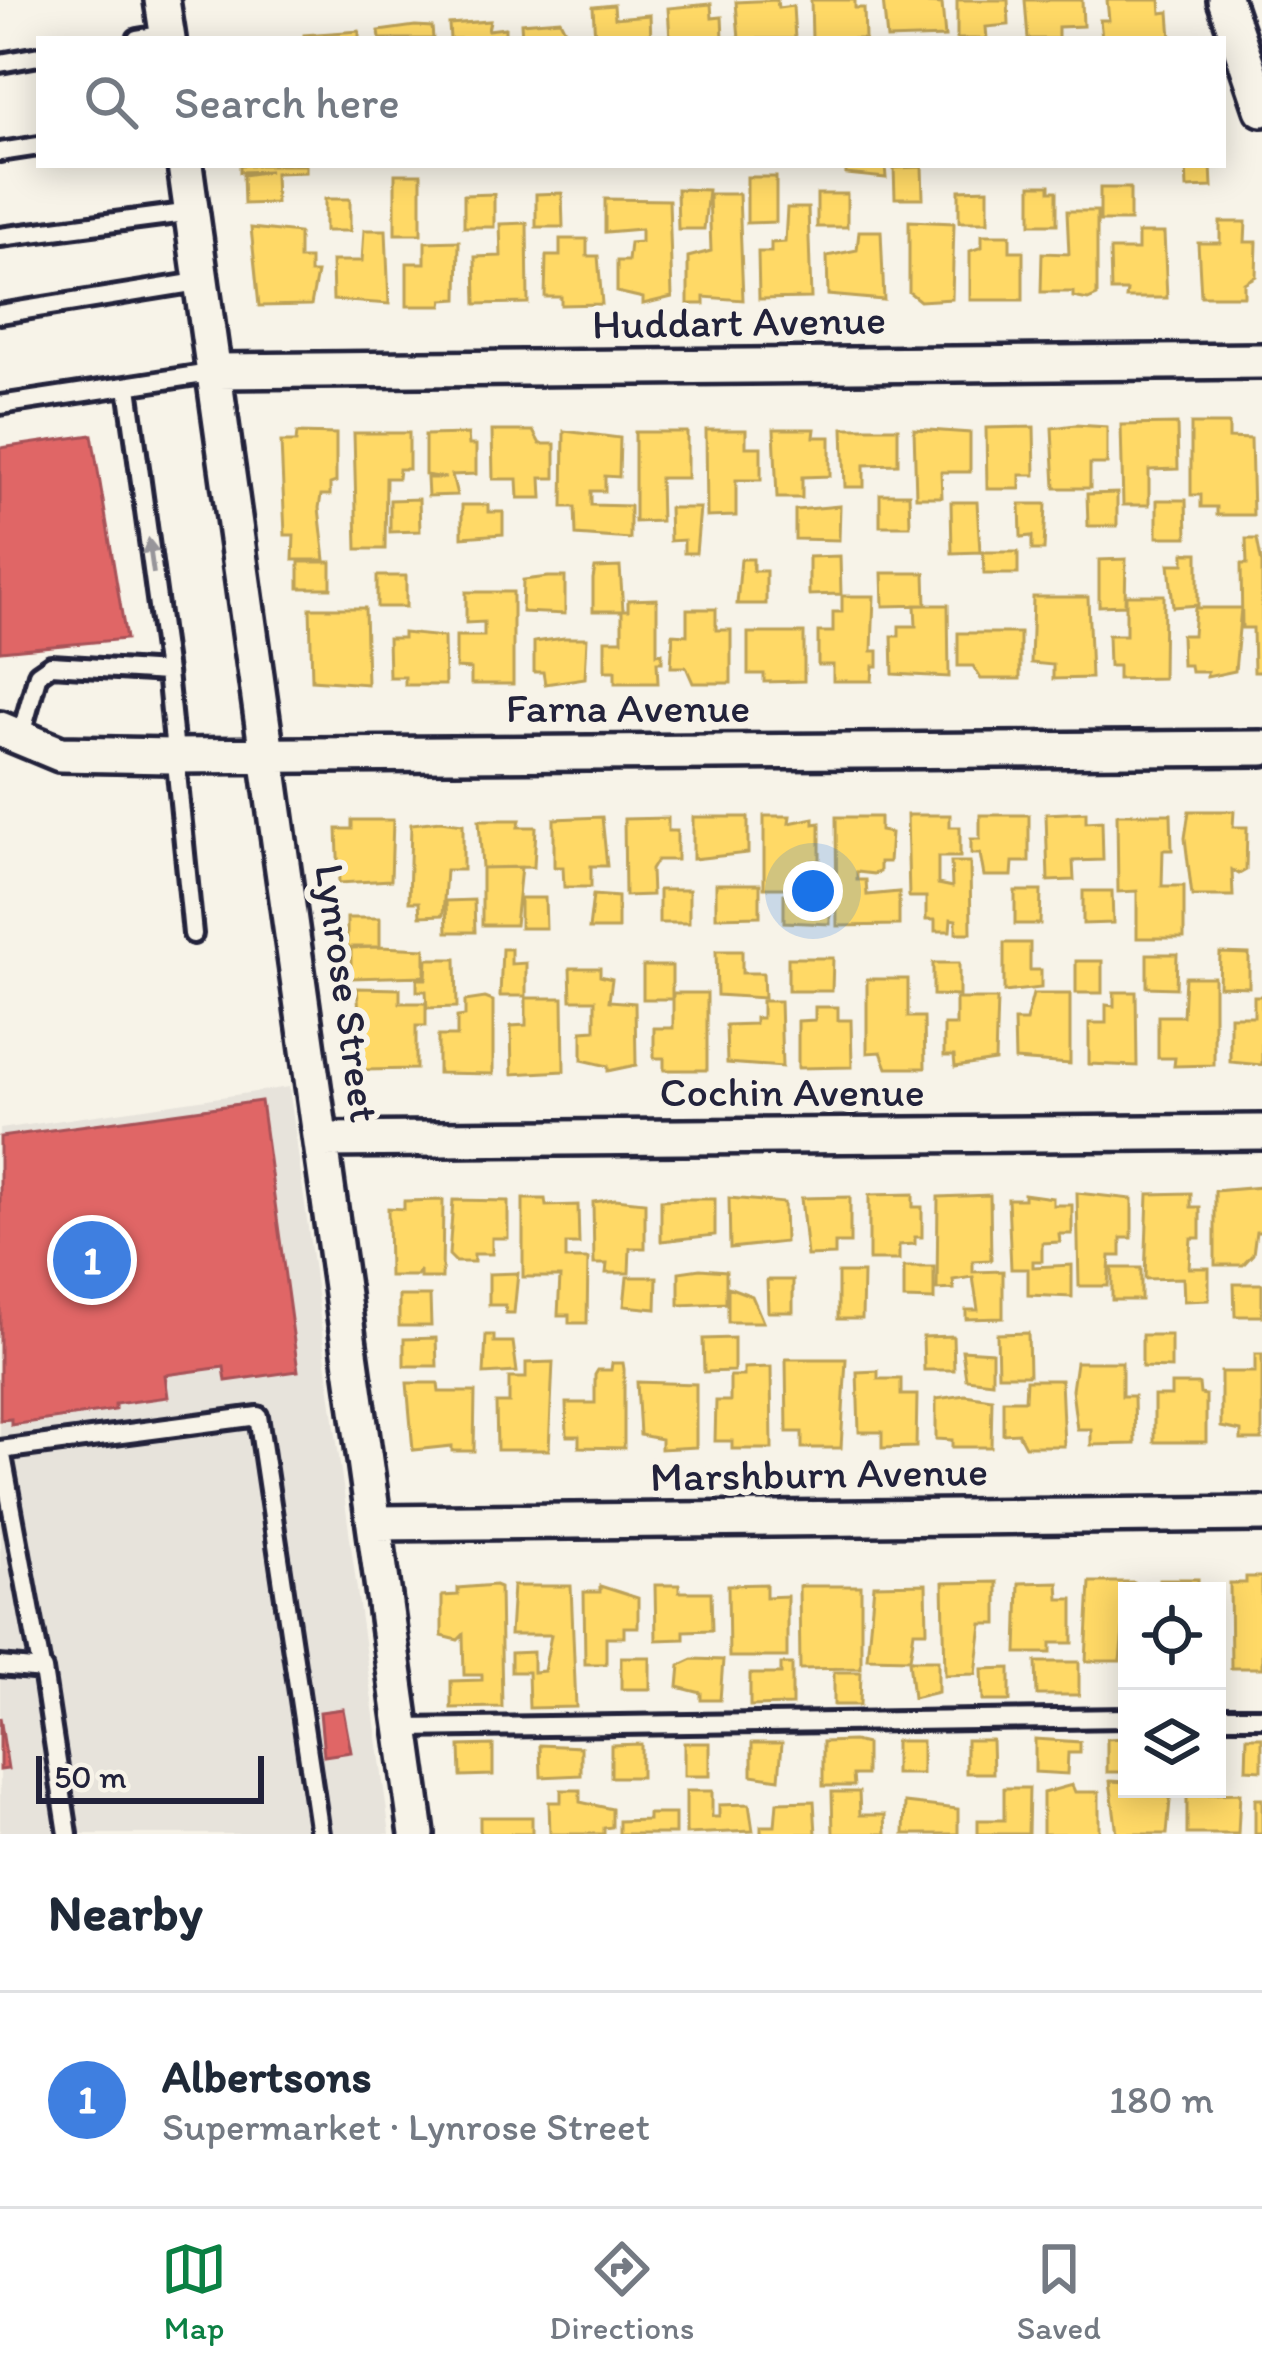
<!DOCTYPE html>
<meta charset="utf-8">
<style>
body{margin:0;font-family:Itim,sans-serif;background:#f6f6f7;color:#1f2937}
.controls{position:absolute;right:36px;bottom:36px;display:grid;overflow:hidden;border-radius:0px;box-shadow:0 6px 30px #0003}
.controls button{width:108px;height:108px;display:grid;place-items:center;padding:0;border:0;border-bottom:3px solid #e0e1e3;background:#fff;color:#1f2937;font:60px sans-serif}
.scale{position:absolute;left:36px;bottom:30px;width:228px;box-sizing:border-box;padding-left:12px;border:6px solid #22223b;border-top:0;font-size:33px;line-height:42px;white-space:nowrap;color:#22223b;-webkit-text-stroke:9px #f7f3e8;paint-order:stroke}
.you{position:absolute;left:813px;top:891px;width:42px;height:42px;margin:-30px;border:9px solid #fff;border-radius:50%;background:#1a73e8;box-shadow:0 0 0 18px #1a73e833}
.badge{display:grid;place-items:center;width:78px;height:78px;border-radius:50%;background:#0b8043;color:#fff;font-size:39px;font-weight:700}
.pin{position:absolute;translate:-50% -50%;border:6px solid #fff;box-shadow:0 3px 12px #0006}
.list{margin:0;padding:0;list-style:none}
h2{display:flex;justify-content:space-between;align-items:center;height:156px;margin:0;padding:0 48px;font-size:51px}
h2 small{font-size:39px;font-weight:400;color:#747a83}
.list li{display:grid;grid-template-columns:78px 1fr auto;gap:36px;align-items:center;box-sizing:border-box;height:216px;padding:0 48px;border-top:3px solid #e0e1e3}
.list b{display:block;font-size:45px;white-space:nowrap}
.list p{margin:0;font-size:39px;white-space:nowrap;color:#747a83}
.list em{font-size:39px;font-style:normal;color:#747a83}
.icon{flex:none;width:66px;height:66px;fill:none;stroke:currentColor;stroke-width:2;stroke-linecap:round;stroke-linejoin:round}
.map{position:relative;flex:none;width:1262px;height:1834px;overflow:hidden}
.search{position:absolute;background:#fff;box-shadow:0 6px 30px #0003;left:36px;right:36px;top:36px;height:132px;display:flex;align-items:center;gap:30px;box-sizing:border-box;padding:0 42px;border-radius:0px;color:#747a83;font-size:45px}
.sheet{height:372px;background:#fff}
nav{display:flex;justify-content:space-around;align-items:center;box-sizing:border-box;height:168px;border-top:3px solid #e0e1e3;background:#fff;font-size:33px;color:#747a83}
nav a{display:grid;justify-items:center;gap:6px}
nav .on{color:#0b8043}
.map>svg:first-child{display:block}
.built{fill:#e7e3db}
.homes{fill:#ffd966;stroke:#bda259;stroke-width:3}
.shops{fill:#e06666;stroke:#a75259;stroke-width:3}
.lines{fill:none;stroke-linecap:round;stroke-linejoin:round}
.service-casing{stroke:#22223b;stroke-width:26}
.minor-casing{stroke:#22223b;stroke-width:42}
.service{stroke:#f7f3e8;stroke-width:16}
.minor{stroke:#f7f3e8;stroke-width:33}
.oneway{fill:#97959a}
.labels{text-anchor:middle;stroke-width:12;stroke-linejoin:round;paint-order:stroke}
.street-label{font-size:42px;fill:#22223b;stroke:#f7f3e8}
</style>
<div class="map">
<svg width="1262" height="1834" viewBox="0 0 1262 1834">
<rect width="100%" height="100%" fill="#f7f3e8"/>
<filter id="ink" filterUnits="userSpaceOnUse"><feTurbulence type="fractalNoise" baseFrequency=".00833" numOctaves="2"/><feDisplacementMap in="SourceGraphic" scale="24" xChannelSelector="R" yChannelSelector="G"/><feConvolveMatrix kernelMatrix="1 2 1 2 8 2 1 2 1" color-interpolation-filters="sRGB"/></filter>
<g filter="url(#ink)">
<!-- built -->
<path class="built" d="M289,1087L390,1834H0V1129Z"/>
<!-- homes -->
<path class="homes" d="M777,0L778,8L793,6L795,39H739L736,2Z
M811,0H855V8H864L865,39H812Z
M883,0L942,4L945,37L887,39Z
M957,0H1008L1009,25L986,27L987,39H957Z
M1025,0H1082L1083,26L1058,27V39H1028Z
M1107,0H1160L1161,13L1169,12L1171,39H1102L1100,20H1109Z
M711,4L712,18L722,17L723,39H670L668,8Z
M614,5L615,18L650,15L651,39H595L593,7Z
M560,20L567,34L581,33L582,39H522L521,23Z
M490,21L488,30L505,28V39H450L449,24Z
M415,26L432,27L433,39H380L379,31Z
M359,31V39H304V35Z
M240,165H306V172L275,173L276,203L244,204L243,175L270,171L240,172Z
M846,165H885L886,178L846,174Z
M1186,165H1211L1212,187L1187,188Z
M922,167L923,198H895L894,168Z
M395,174H421V234H395Z
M747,177H776V222L747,223Z
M1031,185H1050V191H1057V224H1031Z
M1100,188H1130V221H1100Z
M677,189L708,190L704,229H678Z
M988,189V222H959V190Z
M562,193L563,227H536V194Z
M494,194V227H464V195Z
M709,194H739L743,300L704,297V304H688V257L711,251Z
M817,194H847V227H817Z
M325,199H350V231H325Z
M605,199L669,200L672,297L643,304V298L617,292V261H628L630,243L641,242V229L605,232Z
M787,208H808L811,298L759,299L758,252H771V243L785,242Z
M1067,211H1097V296L1088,300L1073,297V292H1041L1042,253L1069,254Z
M909,221L954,223L952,299L920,301L909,292Z
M1220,222H1246L1245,242H1257L1256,276L1244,283V296H1201L1198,243H1220Z
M527,223L528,303L476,304L475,257L501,256L500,224Z
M251,228L299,233V259H310V273H317L311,305L259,306Z
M364,230H386L389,304L333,300L332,261H362Z
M859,231H881L884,300L828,295L827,256L857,250Z
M1138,233H1164L1167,298H1126L1127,291H1111L1110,250H1138Z
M982,235H1010V251H1023V300H970V251L982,247Z
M560,239H587V256H598L602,304L561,305V297H545L546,256H560Z
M459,241L458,299L443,300L442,306H407V263H425V242Z
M1177,424L1178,469L1149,470V505H1123L1121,425Z
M1191,424H1229V438L1251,439L1253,515H1217V507H1201V495H1191Z
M1075,425L1107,427V464H1090V488H1055L1052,428Z
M1034,427L1035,475H1020V489H987L986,428Z
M843,428H898V464L864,465V487H845Z
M774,429H815L814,437H830V476L802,477V498H777Z
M914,429L970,433V472H941L942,497H916Z
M706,430H746V447H761V480H736V516L707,517Z
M492,431H533L540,444H555V478H541L542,498H518L517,479H493Z
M564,431L620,438L619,477L605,476V491H591V505L630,506V539L576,535L575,507H563Z
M635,432H687V478H660L661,521L635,522Z
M297,433L336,434V482L330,484V495H321L319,508L325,560H293L294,535H285L281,442H296Z
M354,433H409V469H399L398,478H386L385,549H357Z
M468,434L469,445H476V474L452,475L457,495L428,496L427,478H446L425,475V435Z
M1117,493V526H1088L1087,494Z
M880,494H909L910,526H880Z
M419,499L420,531L390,532V500Z
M1157,500H1186L1187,537H1157Z
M951,502H977L980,552L952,553Z
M1020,504H1046L1044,550H1032V536L1021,537Z
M462,505H488V512H503V534L462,537Z
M840,506L839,540L795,539V510Z
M669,508H700L696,553H684V540L670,541Z
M1246,539H1257L1262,564V672H1254L1253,628H1242L1241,564H1247Z
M983,552H1018V574H984Z
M1184,553H1198V605L1173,607L1169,564H1184Z
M840,556L841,594L809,595V557Z
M741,559H753V571H766V604H737Z
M1126,559L1125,605L1099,606V560Z
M299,562H331V588H299Z
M620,567L623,610H628V600L657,599V654L662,653V662H657L658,683H615V671H605V640H622V611H593V579L595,568Z
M882,573H925L926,605L883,606Z
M377,576H406V607H377Z
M548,577H565V614L522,612L523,580Z
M466,592H513V684H471V669L456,668V636H484V622L466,623Z
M1126,595H1164L1163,678L1118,679V666H1109L1108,635H1126Z
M842,596H874L872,651H878V666H873L872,681H833V665H818V632H833V612H842Z
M1033,597H1088L1091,678L1053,679V665L1031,663Z
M915,605H948L949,677L893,674L892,636H899V626H916Z
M310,608H365L367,684L312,680Z
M1195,608H1241L1235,671L1207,677V672H1191L1190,665H1182L1181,635H1193Z
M687,609H716V630H731V683H693L686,667H671L673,634L687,635Z
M403,633L444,637L445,685H405V677H389L388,638H403Z
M748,633H804V681L764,682V674H748Z
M958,633H1020V679H981L973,666H958Z
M564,638H587L585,678L545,684L543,672H534V642Z
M1189,811H1234L1233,827H1247L1246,870L1239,874L1232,870L1233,896H1192L1185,838Z
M1086,812V822L1102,821L1103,860L1073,861L1074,880L1048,881L1046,814Z
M1117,814H1171L1172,850H1163L1162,886H1184V938H1137V891L1118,892Z
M907,815H950V827H960V857H938V884L952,887L951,862H970L971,933H956V920L951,919L950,931H935V920H926V897H909Z
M980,815H1029V862H1013L1012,876H984L980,854H971V839H980Z
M764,816H790L789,823L814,818V824L820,823V861H812V869H798V888H764Z
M602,817L607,866H591V887H564L563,867H554V819Z
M693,817H748V853L693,859Z
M836,817H880V831L891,833L889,862H880V872L874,874L857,872V880H866L867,895L899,892V925L837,926Z
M668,818V831H677V860H657L651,870L652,895L625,896L624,819Z
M352,820H393L391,880L339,883L337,829H352Z
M479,820H520L518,827H536L534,867L482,868Z
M440,821L463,824V870H446L443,915L420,916L419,902H409L411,824Z
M521,867L515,925H482V868Z
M716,884H760V916L716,917Z
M659,890H689V923H659Z
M800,891H830V924L784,922V894Z
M1015,891H1041L1040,924H1015Z
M1083,891H1112L1113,923L1083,924Z
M593,895L618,897V929H589Z
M520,898H545L546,928H520Z
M474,900L475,932H447L446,901Z
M347,918H380V947H347Z
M1004,943H1030V970H1041V988L1004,992Z
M380,947L425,949V976L351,978V948Z
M502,949H511V964L526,963V996H500Z
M716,951H742V973H763L764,998L717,995Z
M1220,953L1249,954V987L1219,986Z
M1147,954H1177L1176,988L1147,987Z
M788,958H833L832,991H788Z
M427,959H456L457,1007L427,1008L426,991H417V979H426Z
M1076,961H1102V993H1076Z
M933,963H959V996L933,995Z
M643,966H672V999H643Z
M570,968H600V976L612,979L609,1001L635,1003L636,1065L608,1071V1066L582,1060V1031L595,1030V1000H571Z
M1185,977H1214V1065L1174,1066L1175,1058H1158V1016H1183Z
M867,979H908V1017H924L925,1068H887L881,1052L867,1053Z
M357,988L400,989V1003H426V1026H416V1069L364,1070Z
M1114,992H1136L1137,1066L1089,1064V1023H1106V1005L1114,1006Z
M673,993H707V1070H664V1058H654V1028H673Z
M1033,994H1070V1064L1015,1060L1014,1021H1026Z
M1254,996H1262V1065L1230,1062V1016H1254Z
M485,998L493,1001V1074L438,1073V1036H457V1017L465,1016V1001Z
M526,998H563L564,1071L512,1074L511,1026L526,1025Z
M956,999H997L995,1061L955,1067L954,1056H944V1025H956Z
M762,1001H780L782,1067L727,1063L726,1025L755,1024V1018H762Z
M815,1007H838V1020H851L852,1067L798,1068V1021L815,1020Z
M1262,1187V1232H1256L1253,1254L1243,1265H1215V1191Z
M1077,1193L1132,1199V1238H1121V1256H1110L1108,1286H1079Z
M1191,1193V1207H1200V1238H1191L1189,1268H1209V1300L1184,1301L1183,1278L1145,1279L1148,1194Z
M913,1194V1207H922V1237H915V1244L899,1245V1260H869V1195Z
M1024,1194L1053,1198V1205H1072V1234H1059L1060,1242L1042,1243V1261H1033V1267L1072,1265V1297L1028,1295V1269H1011L1008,1199H1024Z
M990,1195L991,1260L973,1261V1272L1003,1271V1318L966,1319V1310H978L973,1277L953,1280L954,1289L937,1290L938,1197Z
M850,1197V1243H835V1255L807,1256L801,1198Z
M729,1198L784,1203L785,1242L730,1248Z
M523,1199H545L546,1206L578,1205L579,1244H566V1259H588L587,1323H569V1315H558L560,1277H523Z
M615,1199L645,1202V1248H630L629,1273H606L607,1264H594L593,1202Z
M683,1199H715V1235L661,1241V1200Z
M443,1200L442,1278H420V1270L417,1276H389L388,1208L404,1209V1201Z
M453,1200L508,1201V1238H492V1254H474V1262H456L449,1255Z
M904,1267H934V1300L904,1299Z
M1112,1268H1141V1300H1112Z
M700,1269L726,1271V1303L679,1305V1272Z
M518,1273L514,1313H506L505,1305H489V1274Z
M838,1273H863L862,1319H838Z
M627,1277H657L656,1309L624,1306Z
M767,1280H793V1312H768Z
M1234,1284H1262V1316H1235Z
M728,1287L752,1296L763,1322H728Z
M399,1296H430L431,1326H399Z
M1028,1333L1029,1375H998L997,1334Z
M486,1335H494V1342H513L517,1372L484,1374Z
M1142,1335H1171V1368L1142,1367Z
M953,1336L954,1370H924L923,1337Z
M436,1338L437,1366H404V1339Z
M734,1338V1371L704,1372L703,1339Z
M962,1350L992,1352V1382L966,1379Z
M1255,1354H1262V1440H1241V1431L1221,1427V1372H1255Z
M786,1359H846L841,1448H802V1432H787Z
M553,1362L549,1450H497L496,1403H509V1378H526V1363Z
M1076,1362H1122V1396H1134L1135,1444L1091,1445V1429H1077L1072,1390Z
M612,1363H623L624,1369V1448L579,1447V1436H567L566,1403H595V1375L598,1370H611Z
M771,1367L772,1449H732V1441H715L716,1401H730V1376H744V1368Z
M878,1371V1379H901V1395H917L916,1447L882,1448V1432H859L857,1372Z
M1026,1380H1061L1064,1446H1025L1018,1433L1003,1434V1400H1025Z
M637,1382L696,1384V1447L661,1449V1439L640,1435Z
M407,1383H438L439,1392H475L474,1451H452V1446L413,1450Z
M1171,1384H1199L1200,1394L1206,1395V1442H1154V1396H1171Z
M965,1395L992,1399L991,1447H952V1440L936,1439V1399Z
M1246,1577H1262V1668H1231L1230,1583H1246Z
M1159,1579H1198V1591H1159Z
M997,1582V1624H982L976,1674L945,1675L943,1583Z
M1058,1582L1059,1599H1073V1643H1051V1653H1017L1019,1583Z
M1090,1582H1134V1591H1127L1120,1661H1086Z
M766,1584V1597L787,1596V1657H729L728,1585Z
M926,1584L927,1631H914L910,1659L867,1658L874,1585Z
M495,1585L500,1587L502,1707L451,1708V1681L482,1680V1675H464L463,1635L458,1640L442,1636V1596L458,1595V1588Z
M655,1585H679V1592H711L712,1630L684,1631V1639L656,1640Z
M513,1586H571L576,1707L529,1708L528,1672H511V1653L533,1652V1672L544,1671L551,1635H510Z
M600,1586L638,1598V1627H624V1637H606V1664H585L584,1592H600Z
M799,1586H861V1668L800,1669Z
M621,1657H650V1689H621Z
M693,1659L723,1660L720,1700H701V1693L678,1687L680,1665Z
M909,1660H938V1692L913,1698Z
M1036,1662H1079V1695H1037Z
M781,1664H792V1705L750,1706V1674H781Z
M1010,1668V1701H983L982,1669Z
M834,1672H861L860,1705H834Z
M1247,1737H1262V1770L1246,1769Z
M1127,1738V1772H1107V1739Z
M1035,1739L1080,1742V1753H1068L1067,1774L1035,1772Z
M966,1740H992L993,1773H966Z
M853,1741L866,1744V1775H853L854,1786H823V1742Z
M895,1741H922V1774H895Z
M684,1743H710V1776H684Z
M752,1743H782L779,1779L752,1775Z
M641,1744V1777H611V1745Z
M493,1745V1775L461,1776L460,1746Z
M540,1745L581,1747V1775L541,1777Z
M1110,1781L1127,1782V1789H1171L1167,1834H1117Z
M1072,1785L1075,1792H1099V1834H1043V1793Z
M1004,1788H1029L1028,1834H978V1820H1004Z
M561,1790H580V1802L612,1809V1827L604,1828V1834H550L549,1802H561Z
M686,1791H712V1817H719V1805L749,1804L753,1831L686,1834Z
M832,1792H859L860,1815H885L886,1834H833Z
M1240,1793L1238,1834H1187V1795Z
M1255,1799H1262V1834H1255Z
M814,1801L816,1834H761V1826H775L777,1802Z
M905,1803L958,1809V1834H904Z
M648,1814H675V1834H619V1821L648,1820Z
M480,1817H532V1834H480Z"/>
<!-- shops -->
<path class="shops" d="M92,435L126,639L0,651V448Z
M261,1101L298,1371L226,1381L224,1367L165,1375L168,1397L115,1404V1410L11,1425V1419L0,1420V1137Z
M343,1709L351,1752L324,1756L320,1712Z
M0,1717L8,1769L0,1770Z"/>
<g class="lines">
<defs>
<path id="service" d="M137,39L167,34
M0,63L39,56
M0,152L39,146
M0,237L192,212
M0,314L204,281
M128,387L167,672L193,934
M0,405L217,372
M20,738L38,674L51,665L167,672
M0,1450L258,1416L320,1834
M1,1450L41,1667
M0,1666L43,1670L68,1834
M1217,1717H1262
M405,1728L1127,1718"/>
<path id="minor" d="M162,0L168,39
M1225,0L1262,109
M185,165L417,1834
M218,371L1262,361
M0,729L60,754L172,756L1262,748
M323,1140L1262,1132
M376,1523L1262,1514"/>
</defs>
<!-- service casing -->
<use href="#service" class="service-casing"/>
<!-- minor casing -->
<use href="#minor" class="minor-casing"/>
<!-- service -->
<use href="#service" class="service"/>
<!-- minor -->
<use href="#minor" class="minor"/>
</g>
<!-- one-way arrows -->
<defs><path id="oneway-solid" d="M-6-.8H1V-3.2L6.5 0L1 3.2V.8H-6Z" transform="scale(3)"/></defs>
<use class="oneway" href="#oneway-solid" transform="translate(151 556) rotate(-98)"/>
</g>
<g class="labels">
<!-- street labels -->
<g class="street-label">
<text transform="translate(739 321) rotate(-1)" y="15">Huddart Avenue</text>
<text x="628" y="722">Farna Avenue</text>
<text transform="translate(348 993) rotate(82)" y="15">Lynrose Street</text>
<text x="792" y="1106">Cochin Avenue</text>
<text transform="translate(819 1473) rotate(-1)" y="15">Marshburn Avenue</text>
</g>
</g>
</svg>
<div class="controls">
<button><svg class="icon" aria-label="locate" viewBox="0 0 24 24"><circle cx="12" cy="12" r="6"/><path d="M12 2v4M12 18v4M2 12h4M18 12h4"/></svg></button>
<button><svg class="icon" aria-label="layers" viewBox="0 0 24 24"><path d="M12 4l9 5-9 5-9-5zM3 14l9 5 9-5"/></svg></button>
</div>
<div class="scale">50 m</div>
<div class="you"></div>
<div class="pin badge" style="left:92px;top:1260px;background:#3f7fe0">1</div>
<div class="search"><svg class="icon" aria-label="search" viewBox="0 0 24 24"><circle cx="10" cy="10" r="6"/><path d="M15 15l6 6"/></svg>Search here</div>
</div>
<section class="sheet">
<h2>Nearby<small></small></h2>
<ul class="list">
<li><span class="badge" style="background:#3f7fe0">1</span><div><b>Albertsons</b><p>Supermarket · Lynrose Street</p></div><em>180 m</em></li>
</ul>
</section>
<nav>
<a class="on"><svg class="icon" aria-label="map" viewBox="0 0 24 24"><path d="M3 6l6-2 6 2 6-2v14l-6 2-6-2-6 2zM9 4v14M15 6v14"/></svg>Map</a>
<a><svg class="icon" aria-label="directions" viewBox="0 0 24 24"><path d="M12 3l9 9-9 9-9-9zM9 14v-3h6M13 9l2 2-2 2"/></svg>Directions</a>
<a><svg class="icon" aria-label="saved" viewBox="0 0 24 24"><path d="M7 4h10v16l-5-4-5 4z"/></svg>Saved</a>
</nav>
